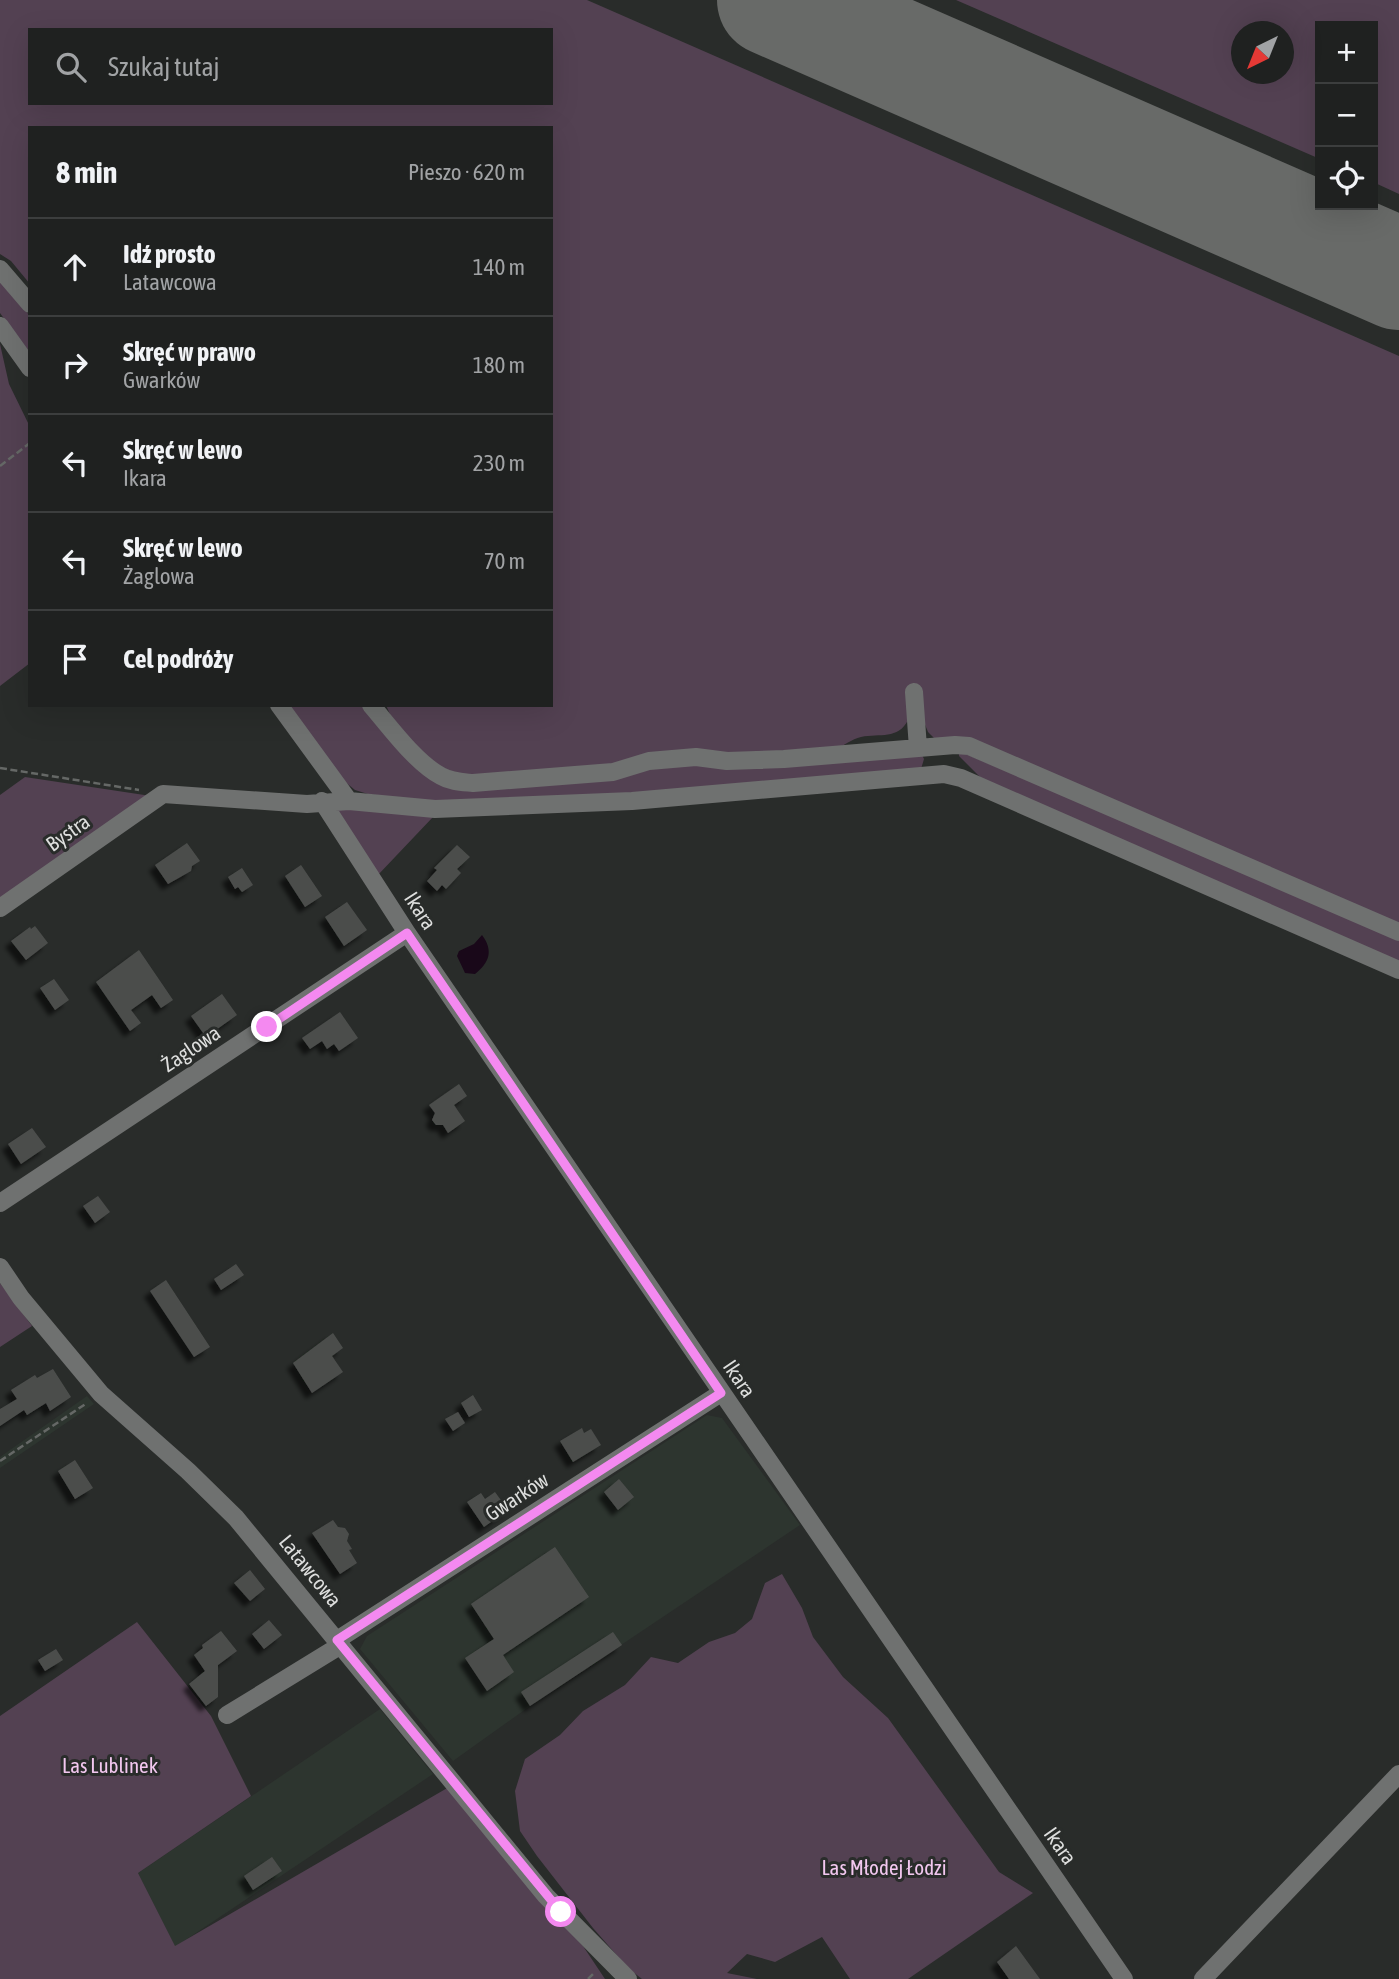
<!DOCTYPE html>
<html lang="pl">
<meta charset="utf-8">
<style>
body{margin:0;font-family:"Asap Condensed",sans-serif;background:#272929;color:#f1f3f6}
.controls{position:absolute;right:21px;top:21px;display:grid;overflow:hidden;border-radius:0px;box-shadow:0 7px 28px #0002}
.controls button{width:63px;height:63px;display:grid;place-items:center;padding:0;border:0;border-bottom:2px solid #3c3e3e;background:#1f2120;color:#f1f3f6;font:35px sans-serif}
.compass{position:absolute;left:1231px;top:21px;width:63px;height:63px;border-radius:50%;background:#1f2120;box-shadow:0 7px 28px #0002;rotate:223deg}
.stop{position:absolute;width:21px;height:21px;margin:-16px;border:5px solid #f489f0;border-radius:50%;background:#fff}
.stop.end{background:#f489f0;border-color:#fff;box-shadow:0 2px 7px #0008}
.list{margin:0;padding:0;list-style:none}
h2{display:flex;justify-content:space-between;align-items:center;height:91px;margin:0;padding:0 28px;font-size:30px}
h2 small{font-size:23px;font-weight:400;color:#a1a3a5}
.list li{display:grid;grid-template-columns:46px 1fr auto;gap:21px;align-items:center;box-sizing:border-box;height:98px;padding:0 28px;border-top:2px solid #3c3e3e}
.list b{display:block;font-size:26px;white-space:nowrap}
.list p{margin:0;font-size:23px;white-space:nowrap;color:#a1a3a5}
.list em{font-size:23px;font-style:normal;color:#a1a3a5}
.icon{flex:none;width:38px;height:38px;fill:none;stroke:currentColor;stroke-width:2;stroke-linecap:round;stroke-linejoin:round}
.map{position:relative;flex:none;width:1399px;height:1979px;overflow:hidden}
.search{position:absolute;background:#1f2120;box-shadow:0 7px 28px #0002;left:28px;top:28px;width:525px;height:77px;display:flex;align-items:center;gap:18px;box-sizing:border-box;padding:0 24px;border-radius:0px;color:#a1a3a5;font-size:26px}
.panel{position:absolute;background:#1f2120;box-shadow:0 7px 28px #0002;left:28px;top:126px;width:525px;height:581px;border-radius:0px}
.map>svg:first-child{display:block}
.built{fill:#2d352f}
.green{fill:#534152;fill-rule:evenodd}
.water{fill:#190819}
.lines{fill:none;stroke-linecap:round;stroke-linejoin:round}
.runway{stroke:#686a68;stroke-width:112}
.building{fill:#4c4e4c;filter:url(#shadow)}
.path{stroke:#656866;stroke-width:2.5;stroke-dasharray:7 3.5;stroke-linecap:butt}
.minor{stroke:#6f7170;stroke-width:18}
.route{stroke:#f489f0;stroke-width:9}
.labels{text-anchor:middle;stroke-width:6;stroke-linejoin:round;paint-order:stroke}
.street-label{font-size:21px;fill:#dddedd;stroke:#292c2a}
.park-label{font-size:21px;fill:#f2c7ef;stroke:#292c2a}
</style>
<div class="map">
<svg width="1399" height="1979" viewBox="0 0 1399 1979">
<defs>
<filter id="shadow"><feDropShadow dx="-6" dy="6" stdDeviation="2" flood-color="#0009"/></filter>
</defs>
<rect width="100%" height="100%" fill="#292c2a"/>
<!-- built -->
<path class="built" d="M87,1396L94,1404L0,1468V1457Z
M707,1415L722,1418L800,1525L530,1706L453,1761L360,1649L367,1636Z
M380,1709L433,1774L175,1947L138,1873Z"/>
<!-- green -->
<path class="green" d="M0,0H587L1399,356V927L935,739L928,732L924,722L908,720C898,740 880,733 861,737C852,739 843,746 834,750L620,763L564,772L458,775L437,765L394,724L386,705H551V128H30V284L11,261L0,254ZM30,30H551V103H30Z
M956,0H1399V194L1373,182V26H1320V159ZM1242,32H1284V74H1242Z
M0,281L30,316V355L0,313Z
M0,344L9,384L30,427V663L0,686Z
M287,705H363L428,777L643,770L695,764L922,755L924,759L921,769L631,796L439,803L368,794L355,790L344,781Z
M959,751L1399,938V962L982,779L959,756Z
M25,777L151,796L0,902V795Z
M339,806L433,817L377,876L335,811Z
M0,1283L32,1326L0,1347Z
M782,1574L802,1608L813,1637L843,1677L888,1718L999,1872L1033,1893L908,1979H850L822,1937L775,1962L747,1954L727,1973L757,1979H642L628,1968L593,1928L537,1856L520,1831L515,1791L525,1759L560,1735L583,1711L625,1685L651,1657L678,1663L709,1642L735,1633L752,1619L765,1583Z
M137,1622L211,1716L251,1796L138,1873L175,1946L449,1787L531,1890L583,1946L605,1979H0V1716Z"/>
<!-- water -->
<path class="water" d="M482,935C494,951 489,963 475,974L465,973L457,956L459,951L474,944Z"/>
<g class="lines">
<!-- runway -->
<path class="runway" d="M773,0L1399,274"/>
</g>
<!-- building -->
<path class="building" d="M187,843L200,861L192,866L191,871L168,884L155,865Z
M457,845L470,857L457,869L461,873L446,889L442,885L437,891L427,881L437,870L434,868Z
M301,865L322,896L305,907L285,876Z
M242,868L253,885L242,892L238,887L235,889L228,877Z
M347,902L367,930L344,946L325,917Z
M35,926L48,943L26,960L11,941L30,927L31,929Z
M139,950L173,1000L161,1008L152,995L131,1010L141,1023L130,1031L96,982Z
M54,979L69,1000L55,1010L40,988Z
M222,994L237,1015L206,1037L191,1016Z
M340,1012L358,1038L339,1051L334,1044L327,1049L322,1041L310,1049L302,1038Z
M459,1084L467,1096L454,1105L465,1121L448,1133L443,1125H436L432,1120L435,1113L429,1105Z
M32,1128L46,1147L21,1164L8,1144Z
M98,1196L110,1212L95,1223L83,1206Z
M236,1264L244,1275L221,1290L214,1279Z
M166,1280L210,1347L194,1357L150,1291Z
M333,1333L343,1348L332,1356L343,1372L312,1393L293,1363Z
M53,1369L71,1397L50,1411L46,1403L27,1415L24,1410L0,1426V1409L17,1399L11,1390L35,1375L37,1378Z
M473,1395L482,1410L469,1417L461,1403Z
M458,1412L465,1423L453,1431L445,1419Z
M582,1428L584,1433L591,1429L601,1445L573,1462L560,1441Z
M75,1460L93,1488L75,1499L58,1471Z
M619,1479L634,1497L618,1510L604,1492Z
M495,1492L508,1510L484,1527L467,1502L481,1493L485,1499Z
M333,1520L338,1527L345,1528L349,1534L347,1541L352,1549L349,1550L357,1563L340,1574L312,1533Z
M555,1547L589,1597L503,1655L514,1672L487,1691L465,1658L494,1639L471,1604Z
M250,1570L265,1589L250,1601L234,1583Z
M269,1620L282,1635L264,1649L252,1634Z
M221,1631L237,1651L218,1665V1697L206,1706L189,1684L205,1671L194,1655L203,1648L202,1645Z
M613,1632L622,1645L530,1706L521,1692Z
M56,1649L63,1660L45,1671L38,1660Z
M272,1857L282,1871L253,1890L244,1876Z
M1016,1946L1040,1979H1009L997,1962Z"/>
<g class="lines">
<!-- path -->
<path class="path" d="M0,466L30,443
M0,768L139,790
M0,1461L87,1403
M588,1979L595,1972"/>
<!-- minor -->
<path class="minor" d="M0,269L30,304
M0,326L30,368
M914,692L918,748
M279,705L349,801
M371,705C390,727 416,763 441,776C451,782 462,782 473,783L613,772L649,761L696,757L727,761L784,759L955,745L969,746L1399,932
M322,801L407,933L1124,1979
M0,908L163,794L307,804L349,801L435,809L632,801L944,774L961,778L1399,970
M0,1203L407,933
M0,1267L21,1298L101,1394L188,1471L236,1518L546,1896L628,1979
M337,1640L721,1393
M227,1715L341,1645
M1203,1979L1399,1774"/>
</g>
<g class="lines">
<!-- route -->
<path class="route" d="M267,1027L407,933L721,1393L337,1640L561,1912"/>
</g>
<g class="labels">
<!-- street labels -->
<g class="street-label">
<text transform="translate(68 833) rotate(-35)" y="7">Bystra</text>
<text transform="translate(420 911) rotate(57)" y="7">Ikara</text>
<text transform="translate(191 1049) rotate(-34)" y="7">Żaglowa</text>
<text transform="translate(739 1379) rotate(56)" y="7">Ikara</text>
<text transform="translate(517 1497) rotate(-33)" y="7">Gwarków</text>
<text transform="translate(310 1571) rotate(51)" y="7">Latawcowa</text>
<text transform="translate(1060 1846) rotate(55)" y="7">Ikara</text>
</g>
<!-- park labels -->
<g class="park-label">
<text x="110" y="1773">Las Lublinek</text>
<text x="884" y="1875">Las Młodej Łodzi</text>
</g>
</g>
</svg>
<div class="controls">
<button>+</button>
<button>−</button>
<button><svg class="icon" aria-label="locate" viewBox="0 0 24 24"><circle cx="12" cy="12" r="6"/><path d="M12 2v4M12 18v4M2 12h4M18 12h4"/></svg></button>
</div>
<svg class="compass" viewBox="-18 -18 36 36"><path d="M0-13l5 13h-10z" fill="#e53935"/><path d="M0 13l5-13h-10z" fill="#a1a3a5"/></svg>
<div class="stop" style="left:561px;top:1912px"></div>
<div class="stop end" style="left:267px;top:1027px"></div>
<div class="search"><svg class="icon" aria-label="search" viewBox="0 0 24 24"><circle cx="10" cy="10" r="6"/><path d="M15 15l6 6"/></svg>Szukaj tutaj</div>
<section class="panel">
<h2>8 min<small>Pieszo · 620 m</small></h2>
<ul class="list">
<li><svg class="icon" aria-label="ahead" viewBox="0 0 24 24"><path d="M12 20V5M6 11l6-6 6 6"/></svg><div><b>Idź prosto</b><p>Latawcowa</p></div><em>140 m</em></li>
<li><svg class="icon" aria-label="right" viewBox="0 0 24 24"><path d="M7 20v-9h11M14 6l5 5-5 5"/></svg><div><b>Skręć w prawo</b><p>Gwarków</p></div><em>180 m</em></li>
<li><svg class="icon" aria-label="left" viewBox="0 0 24 24"><path d="M17 20v-9H6M10 6l-5 5 5 5"/></svg><div><b>Skręć w lewo</b><p>Ikara</p></div><em>230 m</em></li>
<li><svg class="icon" aria-label="left" viewBox="0 0 24 24"><path d="M17 20v-9H6M10 6l-5 5 5 5"/></svg><div><b>Skręć w lewo</b><p>Żaglowa</p></div><em>70 m</em></li>
<li><svg class="icon" aria-label="arrive" viewBox="0 0 24 24"><path d="M6 21V4h12l-3 4 3 4H6"/></svg><div><b>Cel podróży</b></div></li>
</ul>
</section>
</div>
